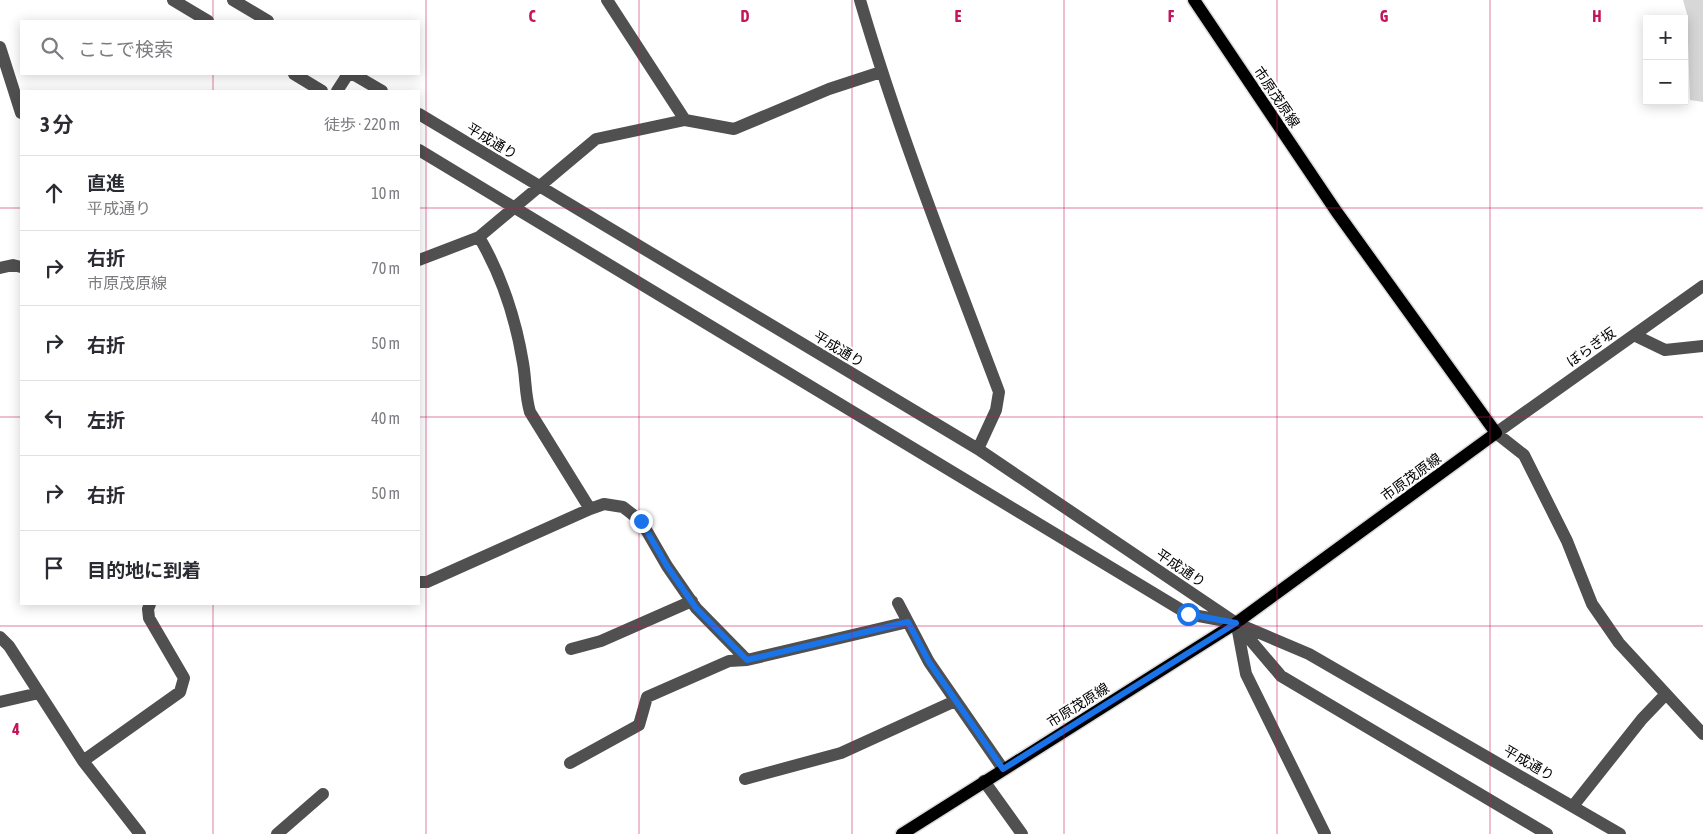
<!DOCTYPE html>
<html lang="ja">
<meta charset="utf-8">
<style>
body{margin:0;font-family:"Asap Condensed","Noto Sans JP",sans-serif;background:#f7f7f7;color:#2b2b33}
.controls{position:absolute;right:15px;top:15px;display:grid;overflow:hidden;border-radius:0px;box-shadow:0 2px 12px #0003}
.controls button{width:45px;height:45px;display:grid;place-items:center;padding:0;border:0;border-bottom:1px solid #e1e1e2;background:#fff;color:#2b2b33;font:25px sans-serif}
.stop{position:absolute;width:15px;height:15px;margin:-11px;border:4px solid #1a73e8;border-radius:50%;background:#fff}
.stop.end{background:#1a73e8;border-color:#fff;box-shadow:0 1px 5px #0008}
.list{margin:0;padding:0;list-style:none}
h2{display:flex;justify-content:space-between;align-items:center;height:65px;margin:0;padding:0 20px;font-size:21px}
h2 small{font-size:16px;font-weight:400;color:#7c7c81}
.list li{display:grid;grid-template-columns:32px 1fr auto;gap:15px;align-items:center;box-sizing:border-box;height:75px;padding:0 20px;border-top:1px solid #e1e1e2}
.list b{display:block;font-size:19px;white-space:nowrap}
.list p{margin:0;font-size:16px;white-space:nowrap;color:#7c7c81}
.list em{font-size:16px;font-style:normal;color:#7c7c81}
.icon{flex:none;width:28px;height:28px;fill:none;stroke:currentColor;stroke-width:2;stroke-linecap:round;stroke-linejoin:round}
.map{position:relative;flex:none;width:1703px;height:834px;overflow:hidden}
.search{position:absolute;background:#fff;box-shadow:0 2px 12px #0003;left:20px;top:20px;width:400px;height:55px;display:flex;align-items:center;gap:12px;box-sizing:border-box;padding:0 18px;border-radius:0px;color:#7c7c81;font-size:19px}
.panel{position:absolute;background:#fff;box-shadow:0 2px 12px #0003;left:20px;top:90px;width:400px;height:515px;border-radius:0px}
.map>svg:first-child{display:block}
.green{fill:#d7d7d7}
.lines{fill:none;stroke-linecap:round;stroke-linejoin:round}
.major-casing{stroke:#dbdbdb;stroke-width:15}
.minor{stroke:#505050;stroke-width:12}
.major{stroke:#000;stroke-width:12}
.route{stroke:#1a73e8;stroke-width:6}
.grid{fill:none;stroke:#c2185b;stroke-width:1;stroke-opacity:0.55}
.labels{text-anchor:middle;stroke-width:4.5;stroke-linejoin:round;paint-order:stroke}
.street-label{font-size:14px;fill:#000;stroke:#fff}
.grid-label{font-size:16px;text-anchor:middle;font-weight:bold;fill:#c2185b;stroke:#fff;stroke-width:4.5;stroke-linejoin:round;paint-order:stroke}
</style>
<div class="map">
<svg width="1703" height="834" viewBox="0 0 1703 834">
<rect width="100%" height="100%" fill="#fff"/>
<!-- green -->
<path class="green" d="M1683,0H1703V102L1690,100L1687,14Z"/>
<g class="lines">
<defs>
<path id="major" d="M902,834L1236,623L1496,433L1336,211L1194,0"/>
</defs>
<!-- major casing -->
<use href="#major" class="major-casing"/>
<!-- minor -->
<path class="minor" d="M173,0L208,21
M233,0L268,21
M607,0L685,120
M860,0C899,133 950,262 999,392L996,410L978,449
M0,47L21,113
M294,74L322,91
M353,74L382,91
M337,91L348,74
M419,114L978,449L1236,623L1309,654L1620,834
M419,150L1188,614L1236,623L1281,676L1547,834
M479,237C501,274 516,320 523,363C526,380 525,395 530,412L590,509
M419,260L479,237L596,139L685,120L734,129L829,89L881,72
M0,268L13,265L21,267
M1703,286L1496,433L1524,455L1567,541L1592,604L1619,643L1703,734
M1634,335L1665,350L1703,346
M419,582H427L590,509L604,504L623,507L641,521L667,566L696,608L747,660
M898,603L929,662L1003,769
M1237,626L1246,674L1325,834
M0,637L9,646L83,761L140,834
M571,649L601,641L692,601
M0,702L39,693
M83,761L180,692L184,678L149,618L148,609L150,604
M570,763L639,725L647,697L729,661L747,660L908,622
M745,779L841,753L955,701
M984,781L1022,834
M1573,806L1642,719L1665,695
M277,834L323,794"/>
<!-- major -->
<use href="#major" class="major"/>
</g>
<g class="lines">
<!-- route -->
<path class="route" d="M641,521L667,566L696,608L747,660L908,622L929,662L1003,769L1236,623L1188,614"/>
</g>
<!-- grid -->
<path class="grid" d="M213,0V21M426,0V834M639,0V834M852,0V834M1064,0V834M1277,0V834M1490,0V834M213,74V91M0,208H21M419,208H1703M0,417H21M419,417H1703M213,604V834M0,626H1703"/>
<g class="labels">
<!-- street labels -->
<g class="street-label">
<text transform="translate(1277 97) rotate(56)" y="5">市原茂原線</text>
<text transform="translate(492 141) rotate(31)" y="5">平成通り</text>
<text transform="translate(1591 347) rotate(-35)" y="5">ぼらぎ坂</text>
<text transform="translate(839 349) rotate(31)" y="5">平成通り</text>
<text transform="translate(1411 477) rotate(-36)" y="5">市原茂原線</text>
<text transform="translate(1181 568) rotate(34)" y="5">平成通り</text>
<text transform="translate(1078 705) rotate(-32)" y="5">市原茂原線</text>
<text transform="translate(1529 763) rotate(30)" y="5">平成通り</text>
</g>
</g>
<g class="grid-label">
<text x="532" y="22">C</text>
<text x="745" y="22">D</text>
<text x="958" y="22">E</text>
<text x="1171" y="22">F</text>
<text x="1384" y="22">G</text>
<text x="1597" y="22">H</text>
<text x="16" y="735">4</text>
</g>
</svg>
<div class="controls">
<button>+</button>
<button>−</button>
</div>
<div class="stop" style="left:1188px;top:614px"></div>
<div class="stop end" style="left:641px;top:521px"></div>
<div class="search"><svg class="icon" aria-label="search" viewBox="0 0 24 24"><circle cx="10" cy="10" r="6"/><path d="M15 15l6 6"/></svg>ここで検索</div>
<section class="panel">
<h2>3 分<small>徒歩 · 220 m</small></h2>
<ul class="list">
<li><svg class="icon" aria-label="ahead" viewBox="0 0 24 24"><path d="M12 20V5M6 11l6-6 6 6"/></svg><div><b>直進</b><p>平成通り</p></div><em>10 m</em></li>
<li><svg class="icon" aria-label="right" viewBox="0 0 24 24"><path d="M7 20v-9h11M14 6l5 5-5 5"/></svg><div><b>右折</b><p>市原茂原線</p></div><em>70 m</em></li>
<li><svg class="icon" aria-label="right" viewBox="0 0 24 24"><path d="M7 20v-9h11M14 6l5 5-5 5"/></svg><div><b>右折</b></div><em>50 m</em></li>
<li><svg class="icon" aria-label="left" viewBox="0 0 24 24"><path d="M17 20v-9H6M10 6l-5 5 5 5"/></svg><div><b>左折</b></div><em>40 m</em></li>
<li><svg class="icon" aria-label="right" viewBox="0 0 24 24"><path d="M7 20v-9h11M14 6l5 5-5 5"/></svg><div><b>右折</b></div><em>50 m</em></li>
<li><svg class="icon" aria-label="arrive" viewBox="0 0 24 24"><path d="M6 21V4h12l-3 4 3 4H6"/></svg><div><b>目的地に到着</b></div></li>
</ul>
</section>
</div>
